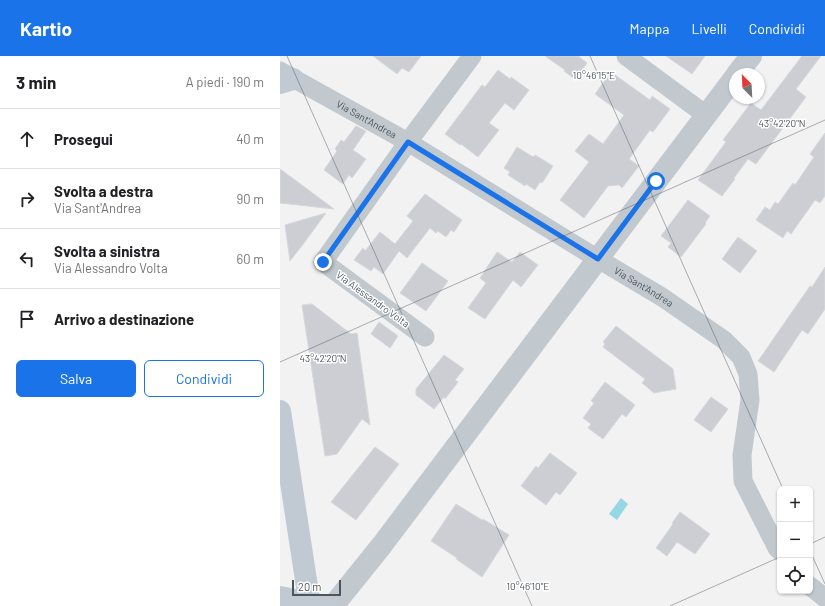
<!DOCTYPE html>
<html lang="it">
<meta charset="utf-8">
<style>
body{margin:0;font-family:Barlow,sans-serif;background:#f2f2f2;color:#202124}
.controls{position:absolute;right:12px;bottom:12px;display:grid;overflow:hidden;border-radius:6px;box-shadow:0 1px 3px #0004}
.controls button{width:36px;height:36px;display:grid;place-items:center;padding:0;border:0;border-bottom:1px solid #e0e0e0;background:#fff;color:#202124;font:20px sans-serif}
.compass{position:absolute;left:449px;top:12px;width:36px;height:36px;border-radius:50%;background:#fff;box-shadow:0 1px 3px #0004;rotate:336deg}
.scale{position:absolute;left:12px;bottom:10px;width:49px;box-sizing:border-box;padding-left:4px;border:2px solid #4b555d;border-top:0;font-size:11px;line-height:14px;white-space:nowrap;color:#4b555d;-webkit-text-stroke:3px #fff;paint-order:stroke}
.stop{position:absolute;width:12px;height:12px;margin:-9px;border:3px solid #1a73e8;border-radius:50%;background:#fff}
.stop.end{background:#1a73e8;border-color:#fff;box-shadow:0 1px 4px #0008}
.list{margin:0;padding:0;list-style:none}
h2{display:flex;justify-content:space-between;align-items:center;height:52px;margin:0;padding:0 16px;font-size:17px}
h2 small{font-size:13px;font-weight:400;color:#757577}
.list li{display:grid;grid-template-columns:26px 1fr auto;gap:12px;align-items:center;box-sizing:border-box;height:60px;padding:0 16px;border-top:1px solid #e0e0e0}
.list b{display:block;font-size:15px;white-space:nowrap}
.list p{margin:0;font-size:13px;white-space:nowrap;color:#757577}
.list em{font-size:13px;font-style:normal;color:#757577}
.actions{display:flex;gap:8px;padding:12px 16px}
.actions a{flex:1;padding:9px 0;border:1px solid #1a73e8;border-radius:6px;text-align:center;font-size:14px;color:#1a73e8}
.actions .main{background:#1a73e8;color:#fff}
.icon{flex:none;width:22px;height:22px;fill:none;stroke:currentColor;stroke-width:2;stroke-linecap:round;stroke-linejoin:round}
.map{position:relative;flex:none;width:545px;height:550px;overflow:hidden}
header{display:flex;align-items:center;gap:24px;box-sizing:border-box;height:56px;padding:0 20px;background:#1a73e8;color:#fff}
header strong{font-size:19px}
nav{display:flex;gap:22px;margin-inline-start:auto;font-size:14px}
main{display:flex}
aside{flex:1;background:#fff}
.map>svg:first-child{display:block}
.water{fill:#96d7e5}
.building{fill:#ccced3;stroke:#d6d8dc}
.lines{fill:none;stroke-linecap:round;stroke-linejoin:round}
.minor{stroke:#c1c9cf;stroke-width:19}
.tertiary{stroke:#c1c9cf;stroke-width:22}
.secondary{stroke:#c1cad3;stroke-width:22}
.secondary-bridge{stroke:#c1cad3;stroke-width:22}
.route{stroke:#1a73e8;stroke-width:5}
.ticks{fill:none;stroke:#4b555d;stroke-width:1;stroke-opacity:0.45}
.labels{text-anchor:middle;stroke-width:3;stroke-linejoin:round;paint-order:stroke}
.street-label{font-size:10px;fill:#4b555d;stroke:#fff}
.ticks-label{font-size:10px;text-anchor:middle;fill:#4b555d;stroke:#fff;stroke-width:3;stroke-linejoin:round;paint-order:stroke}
</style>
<header>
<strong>Kartio</strong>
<nav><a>Mappa</a><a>Livelli</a><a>Condividi</a></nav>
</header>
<main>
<aside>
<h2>3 min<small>A piedi · 190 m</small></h2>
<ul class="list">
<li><svg class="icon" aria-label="ahead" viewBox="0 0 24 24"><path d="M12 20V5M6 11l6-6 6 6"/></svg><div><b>Prosegui</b></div><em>40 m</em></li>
<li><svg class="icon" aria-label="right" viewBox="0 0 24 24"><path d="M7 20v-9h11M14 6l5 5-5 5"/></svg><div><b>Svolta a destra</b><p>Via Sant'Andrea</p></div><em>90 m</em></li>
<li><svg class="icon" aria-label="left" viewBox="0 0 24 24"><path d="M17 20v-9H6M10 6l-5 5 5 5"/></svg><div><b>Svolta a sinistra</b><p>Via Alessandro Volta</p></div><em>60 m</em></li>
<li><svg class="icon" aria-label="arrive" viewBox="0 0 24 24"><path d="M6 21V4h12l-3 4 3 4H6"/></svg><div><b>Arrivo a destinazione</b></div></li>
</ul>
<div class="actions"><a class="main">Salva</a><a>Condividi</a></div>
</aside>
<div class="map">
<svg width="545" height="550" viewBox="0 0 545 550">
<rect width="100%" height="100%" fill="#f3f2f2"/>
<!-- water -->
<path class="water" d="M341,442L348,448L337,464L329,458Z"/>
<!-- building -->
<path class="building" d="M93,0H141L129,16L122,12L117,18Z
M265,0H298L307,7L295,23L284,15L285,14Z
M386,0H425L412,18Z
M522,0H541L516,33L526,41L476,108L468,103L454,122L455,123L442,140L418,124L446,86L443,84L471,47L481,54Z
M218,14L230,23L231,21L249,34L234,54L225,47L209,67L219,74L198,101L181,88L180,89L165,78L202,29L205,31Z
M331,16L370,44L372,40L390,53L373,76L370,74L349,103L359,110L342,132L339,129L328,130L304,162L280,144L309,106L295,95L309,78L323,88L344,59L315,38Z
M76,70L86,75L73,94L86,103L72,122L69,119L63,128L44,114L57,95L55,93L61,84L64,86Z
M545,77V140L540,147L535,144L511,178L507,175L503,182L476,164L485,151L490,154L495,146L498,148L513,127L515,129L534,101L530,98Z
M237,91L253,101L255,99L273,110L262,127L260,126L255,134L246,128L245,130L228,119L230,116L224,112Z
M0,113L11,121L54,153L0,147Z
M145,138L182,164L174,176L171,174L166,181L158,175L156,177L150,172L127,202L119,195L103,218L94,211L91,215L74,204L83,192L85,195L100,176L115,188L133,165L127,160Z
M408,144L430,160L425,167L426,168L401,201L388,191L391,187L381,180Z
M46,157L21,191L10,205L5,169Z
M458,181L477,195L460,217L442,203Z
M217,196L232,206L240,196L258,209L241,231L233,224L205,263L188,252L206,227L200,222Z
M142,207L168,225L146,255L120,237Z
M545,211V253L528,278L522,274L494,316L478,305L530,230L532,231Z
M32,248L71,278L77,277L90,369L82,363L57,398L45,400L22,249Z
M99,266L118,280L110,292L91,278Z
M336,270L393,313L396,333L374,337L362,327L365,323L323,291L325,288L323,286Z
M164,299L184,313L175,324L178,326L165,343L164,341L154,353L136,339V333Z
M325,326L355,349L346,361L342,358L323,383L308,372L311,368L303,362L314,347L311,345Z
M431,341L448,353L431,376L414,364Z
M95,391L119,408L76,464L51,446Z
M270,397L297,417L280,439L276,436L266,449L241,430L256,410L258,412Z
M176,448L202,464L203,463L229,479L202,521L176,503L177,502L151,485Z
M400,456L430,478L415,498L397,486L387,500L376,492L393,468L392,467Z"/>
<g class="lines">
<!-- minor -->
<g class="minor">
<path d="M346,0L426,59"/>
<path id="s1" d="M0,15L128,86L318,203L382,241L444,284L461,301L468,318L470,344L462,399L463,425L497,492L500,495"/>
<path d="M145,281L43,206L128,86L192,0"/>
<path d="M530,530L545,542"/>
</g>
<!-- tertiary -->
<path class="tertiary" d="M457,18L471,0
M53,550L102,489L455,21"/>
<!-- secondary -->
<path class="secondary" d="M0,27L13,23
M0,355L30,550"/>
<!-- secondary-bridge -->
<path class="secondary-bridge" d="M0,541L46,550"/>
</g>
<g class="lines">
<!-- route -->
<path class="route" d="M43,206L128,86L318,203L376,125"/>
</g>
<!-- ticks -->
<path class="ticks" d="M7,0L252,550M310,0L503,433M0,306L545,64M530,488L545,481M530,495L545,528M390,550L500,501"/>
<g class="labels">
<!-- street labels -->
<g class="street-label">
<text dy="4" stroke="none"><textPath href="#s1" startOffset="99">Via Sant'Andrea</textPath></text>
<text dy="4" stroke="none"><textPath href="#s1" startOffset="423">Via Sant'Andrea</textPath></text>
<text transform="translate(93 243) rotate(36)" y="4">Via Alessandro Volta</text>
</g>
</g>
<g class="ticks-label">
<text x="314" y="23">10°46'15"E</text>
<text x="502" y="71">43°42'20"N</text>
<text x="43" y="306">43°42'20"N</text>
<text x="248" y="534">10°46'10"E</text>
</g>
</svg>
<div class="controls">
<button>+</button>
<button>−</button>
<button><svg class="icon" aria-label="locate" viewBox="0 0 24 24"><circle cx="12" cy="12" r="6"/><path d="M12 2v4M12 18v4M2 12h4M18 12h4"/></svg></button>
</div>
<svg class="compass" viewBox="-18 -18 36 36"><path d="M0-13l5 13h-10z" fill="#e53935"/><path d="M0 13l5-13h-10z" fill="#757577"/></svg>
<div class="scale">20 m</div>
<div class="stop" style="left:376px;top:125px"></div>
<div class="stop end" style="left:43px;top:206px"></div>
</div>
</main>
